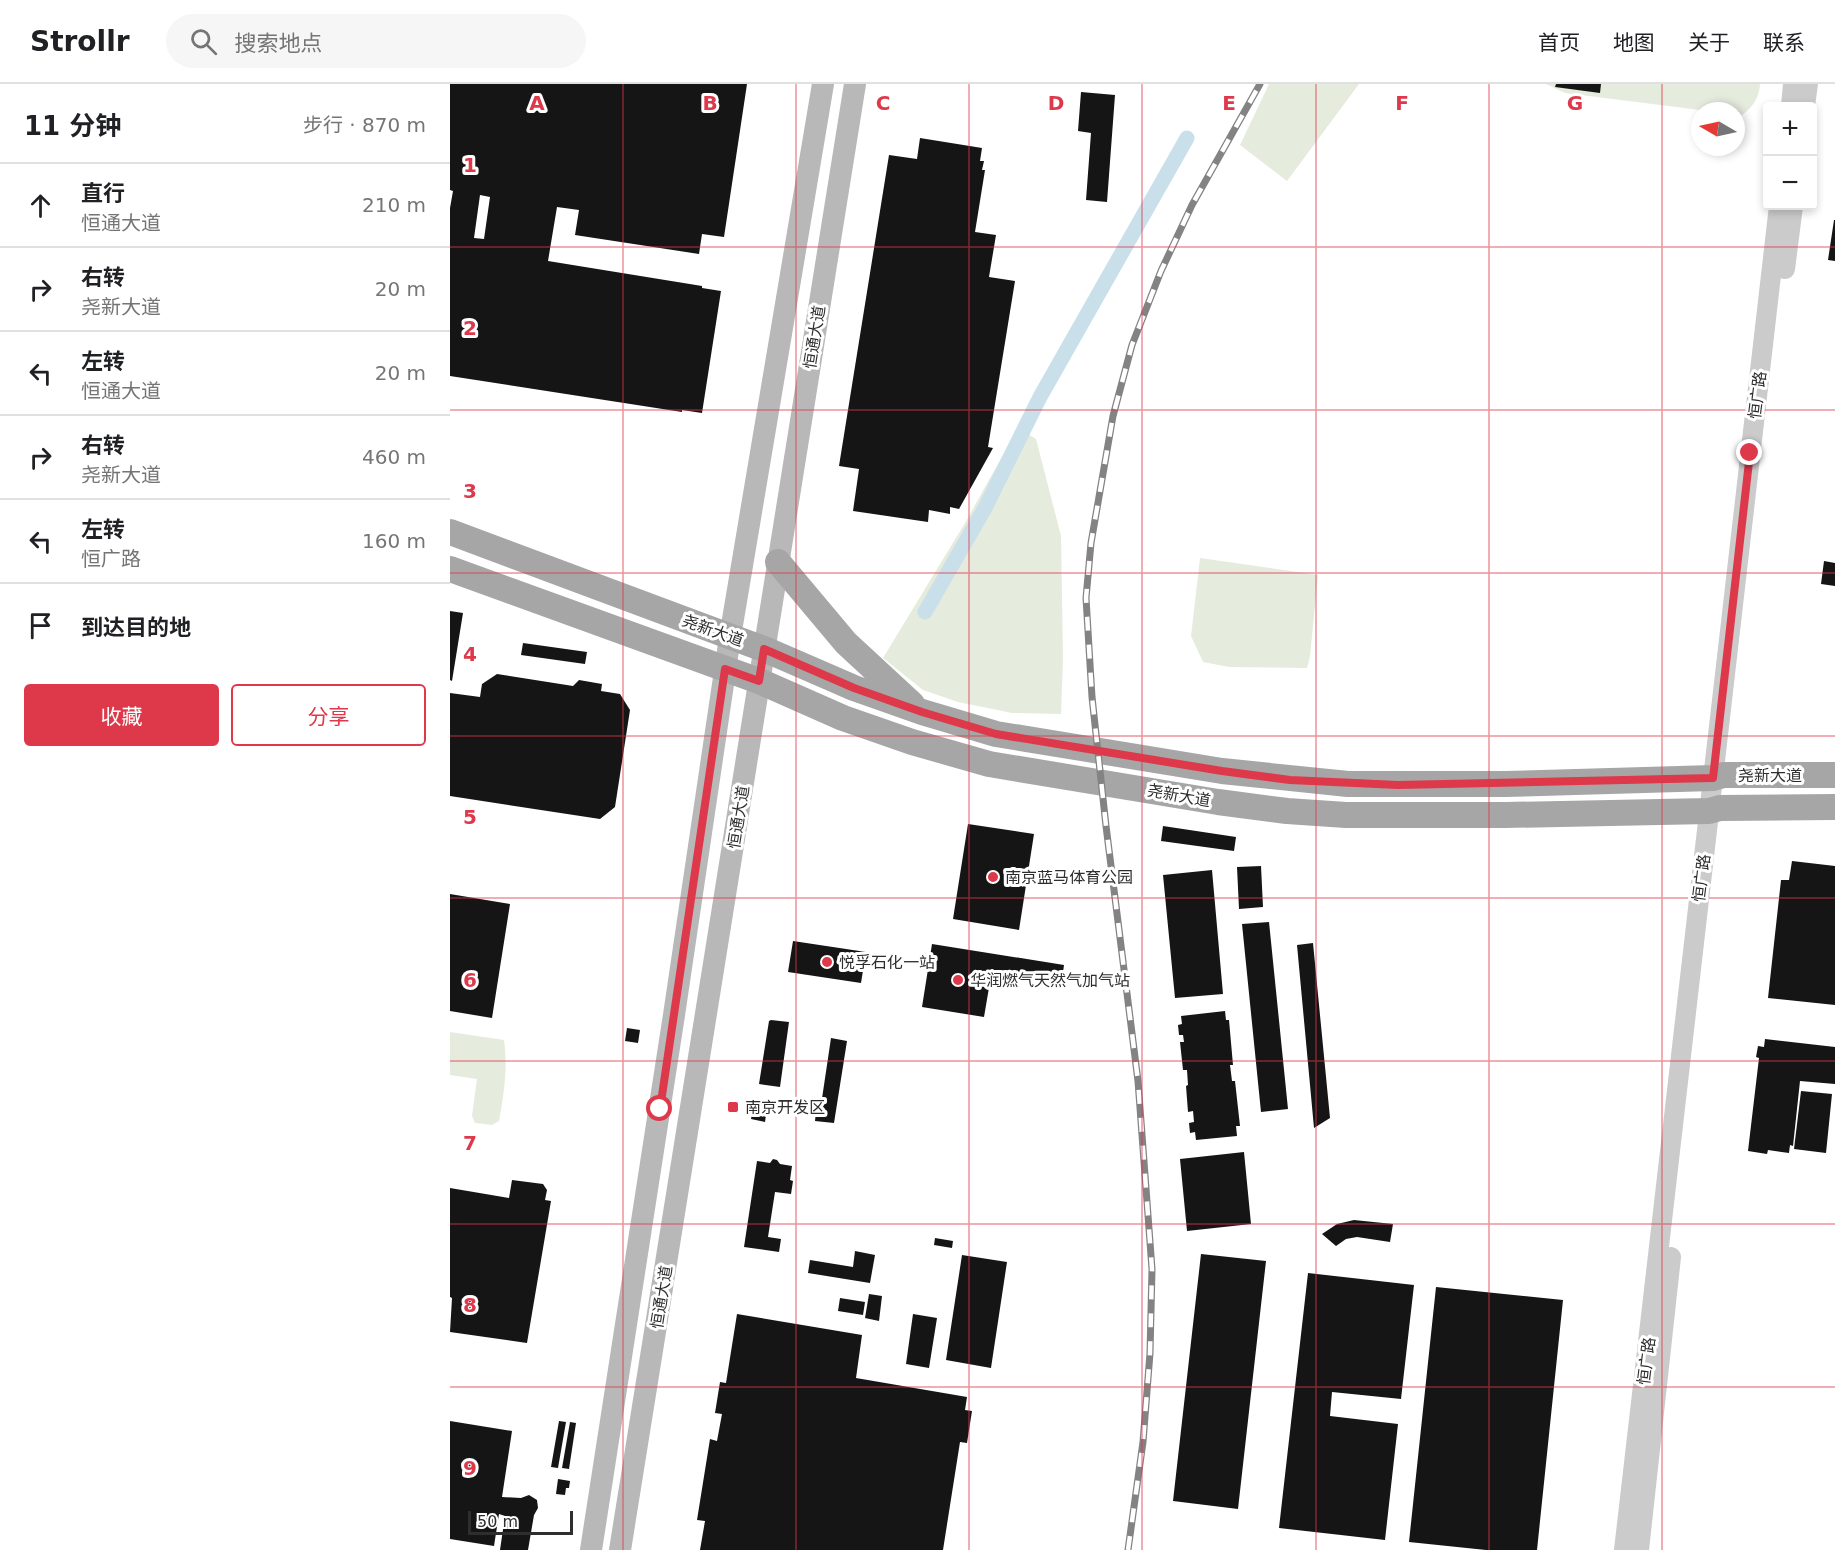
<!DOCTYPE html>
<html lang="zh">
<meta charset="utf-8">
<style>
body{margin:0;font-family:"DejaVu Sans","Noto Sans SC",sans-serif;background:#f6f6f6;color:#202124}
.controls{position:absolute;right:18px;top:18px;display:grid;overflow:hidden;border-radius:6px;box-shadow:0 3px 9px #0003}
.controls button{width:54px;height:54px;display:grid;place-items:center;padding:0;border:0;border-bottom:2px solid #e0e0e0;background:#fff;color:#202124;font:30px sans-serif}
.compass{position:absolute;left:1241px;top:18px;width:54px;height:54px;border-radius:50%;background:#fff;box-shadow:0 3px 9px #0003;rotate:279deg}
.scale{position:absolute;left:18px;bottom:15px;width:105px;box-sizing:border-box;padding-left:6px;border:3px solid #2e2e2e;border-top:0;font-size:16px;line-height:21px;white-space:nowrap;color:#2e2e2e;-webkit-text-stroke:4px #fff;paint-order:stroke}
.stop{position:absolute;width:18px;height:18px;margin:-14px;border:4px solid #de384b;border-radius:50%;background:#fff}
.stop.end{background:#de384b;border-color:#fff;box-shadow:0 2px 6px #0008}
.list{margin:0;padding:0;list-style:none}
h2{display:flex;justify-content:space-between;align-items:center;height:78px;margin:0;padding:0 24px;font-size:26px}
h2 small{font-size:20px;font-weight:400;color:#757577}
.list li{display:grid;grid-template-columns:39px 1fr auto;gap:18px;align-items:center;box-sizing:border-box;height:84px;padding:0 24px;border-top:2px solid #e0e0e0}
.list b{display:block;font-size:22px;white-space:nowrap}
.list p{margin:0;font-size:20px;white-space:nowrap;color:#757577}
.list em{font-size:20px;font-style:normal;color:#757577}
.actions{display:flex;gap:12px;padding:18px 24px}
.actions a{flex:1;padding:14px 0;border:2px solid #de384b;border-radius:6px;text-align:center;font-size:21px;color:#de384b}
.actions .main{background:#de384b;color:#fff}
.icon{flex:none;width:33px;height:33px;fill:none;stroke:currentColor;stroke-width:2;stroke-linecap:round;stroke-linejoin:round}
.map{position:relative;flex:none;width:1385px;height:1466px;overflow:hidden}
header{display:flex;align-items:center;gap:36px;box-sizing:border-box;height:84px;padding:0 30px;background:#fff;border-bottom:2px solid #e0e0e0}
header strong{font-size:28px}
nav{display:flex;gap:33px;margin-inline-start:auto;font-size:21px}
.search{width:420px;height:54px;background:#f6f6f6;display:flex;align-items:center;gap:15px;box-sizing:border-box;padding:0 21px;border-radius:33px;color:#757577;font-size:22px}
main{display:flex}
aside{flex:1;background:#fff}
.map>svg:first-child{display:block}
.green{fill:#e5ebdd}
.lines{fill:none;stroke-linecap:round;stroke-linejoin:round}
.canal{stroke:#c9dfea;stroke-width:15}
.building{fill:#151515;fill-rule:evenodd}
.tertiary{stroke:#cbcbcb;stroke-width:20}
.secondary{stroke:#b8b8b8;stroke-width:22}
.primary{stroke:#a6a6a6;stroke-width:26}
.rail-casing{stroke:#838383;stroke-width:7}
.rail{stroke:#fff;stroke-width:4.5;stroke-dasharray:14;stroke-linecap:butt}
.route{stroke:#de384b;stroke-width:8}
.grid{fill:none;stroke:#de384b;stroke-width:1.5;stroke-opacity:0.55}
.poi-dot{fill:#de384b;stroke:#fff;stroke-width:2}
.labels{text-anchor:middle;stroke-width:6;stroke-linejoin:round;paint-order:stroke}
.street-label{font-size:16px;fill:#2e2e2e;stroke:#fff}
.poi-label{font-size:16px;fill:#2e2e2e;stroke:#fff;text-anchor:start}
.grid-label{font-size:20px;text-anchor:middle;font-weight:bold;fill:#de384b;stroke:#fff;stroke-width:6;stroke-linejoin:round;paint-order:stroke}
</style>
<header>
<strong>Strollr</strong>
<div class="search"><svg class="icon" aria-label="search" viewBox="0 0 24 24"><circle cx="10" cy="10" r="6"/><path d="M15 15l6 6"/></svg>搜索地点</div>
<nav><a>首页</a><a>地图</a><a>关于</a><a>联系</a></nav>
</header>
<main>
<aside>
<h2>11 分钟<small>步行 · 870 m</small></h2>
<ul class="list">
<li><svg class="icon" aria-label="ahead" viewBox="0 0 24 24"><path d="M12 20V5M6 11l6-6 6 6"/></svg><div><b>直行</b><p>恒通大道</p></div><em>210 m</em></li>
<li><svg class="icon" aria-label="right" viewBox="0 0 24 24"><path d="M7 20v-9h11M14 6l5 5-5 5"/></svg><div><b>右转</b><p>尧新大道</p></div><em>20 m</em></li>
<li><svg class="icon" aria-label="left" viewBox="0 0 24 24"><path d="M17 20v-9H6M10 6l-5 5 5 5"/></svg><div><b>左转</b><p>恒通大道</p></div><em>20 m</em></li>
<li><svg class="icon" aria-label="right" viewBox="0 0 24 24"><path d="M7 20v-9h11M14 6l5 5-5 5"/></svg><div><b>右转</b><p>尧新大道</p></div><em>460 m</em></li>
<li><svg class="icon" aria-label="left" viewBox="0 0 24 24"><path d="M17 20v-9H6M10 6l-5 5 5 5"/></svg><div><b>左转</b><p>恒广路</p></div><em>160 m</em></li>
<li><svg class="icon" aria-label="arrive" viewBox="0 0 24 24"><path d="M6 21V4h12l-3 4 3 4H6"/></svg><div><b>到达目的地</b></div></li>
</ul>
<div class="actions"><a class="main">收藏</a><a>分享</a></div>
</aside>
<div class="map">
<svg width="1385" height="1466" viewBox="0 0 1385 1466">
<rect width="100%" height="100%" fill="#fff"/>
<!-- green -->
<path class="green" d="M819,0H909L837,97L790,61Z
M1096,0H1310C1309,14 1303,23 1292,31H1286V27H1258L1115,9Z
M568,344L586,355L611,452L613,574L611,630L562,629L508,618L473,606L433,574L515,439Z
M750,474L868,491L860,572L857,584L779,583L753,578L741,552Z
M0,948L54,956C58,984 54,1009 49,1037L42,1041L25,1039L22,1032L27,995L0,991Z"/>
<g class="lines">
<!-- canal -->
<path class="canal" d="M475,528L535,424L590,313L737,54"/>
</g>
<!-- building -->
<path class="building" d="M0,0H297L274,153L252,150L249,170L125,151L129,126L107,123L98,177L252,202V204L271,207L252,329L232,326V328L0,292V124L3,107L0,106ZM30,111L40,113L34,155L24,154Z
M1106,0H1151L1150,9L1105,3Z
M631,8L665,11L657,118L636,116L641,49L628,47Z
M470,54L532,64L530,77H534L532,86H535L525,148L546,151L539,193L565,197L538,363L543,364L509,425L500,423V430L479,426L478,438L403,427L409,385L389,382L439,71L467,75Z
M1384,136H1385V177L1378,176Z
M1374,477L1385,479V502L1371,500Z
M0,527L13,529L2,597L0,596Z
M73,559L137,568L135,580L71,571Z
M47,590L123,602L129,596L152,600L151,607L170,610L180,626L165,723L150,735L0,712V609L30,613L32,600Z
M518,740L584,750L569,846L503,835Z
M713,742L786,753L784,767L711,757Z
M1342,777L1385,782V921L1318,914L1331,796H1339Z
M811,782L813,823L789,825L787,783Z
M762,786L773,910L725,914L713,791Z
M0,810L60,820L42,934L0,927Z
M819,838L838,1025L811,1028L792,840Z
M343,857L416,868L411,899L338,888Z
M863,859L880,1034L864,1044L847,861Z
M482,860L614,881L611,903L583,898L584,893L542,886L534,933L472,923Z
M775,927L776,936H779L783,981H780L782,997H785L790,1042H786L787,1052L746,1056L745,1048L740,1049L739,1039L744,1038L743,1027L738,1028L736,1002L738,1001L737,986H733L730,958H734L733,951H729L728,941L732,940L731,932Z
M321,936L339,938L330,1003L309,1000L319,937Z
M177,944L190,946L188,959L175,957Z
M381,954L397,957L384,1039L365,1037L366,1027L370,1028Z
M1315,955L1385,963V1000L1350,997L1343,1062L1340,1061L1339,1069L1318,1066L1317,1070L1298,1067L1309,974L1306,973L1308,962L1314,963Z
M1351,1007L1382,1010L1376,1069L1344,1065Z
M303,1024L313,1026L312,1030L316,1031L315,1038L301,1035Z
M794,1068L801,1140L737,1147L730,1075Z
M323,1075L327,1076L330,1080L342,1082L340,1096L343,1097L341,1110L325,1108L318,1153L331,1155L329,1168L294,1163L307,1077L320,1079Z
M62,1096L93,1100L97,1106L95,1116L101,1117L77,1259L0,1248L2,1214L0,1213V1104L59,1114Z
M904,1136L943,1140L940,1158L907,1153L896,1155L886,1162L872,1150L887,1140Z
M485,1154L503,1157L502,1164L484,1161Z
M405,1167L425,1171L420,1199L358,1189L360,1176L403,1183Z
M751,1170L816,1177L788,1425L723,1417Z
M512,1171L557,1178L541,1284L496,1276Z
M858,1189L964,1201L951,1315L882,1308L880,1332L948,1340L935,1456L829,1444Z
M986,1203L1113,1216L1087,1466H1036L959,1458Z
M419,1210L432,1212L429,1237L415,1234Z
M390,1214L415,1218L413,1231L388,1227Z
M287,1230L412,1251L406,1294L517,1313L515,1326L522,1327L517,1359L510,1358L493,1466H250L255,1437L247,1436L260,1355L267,1357L272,1330L265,1329L270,1298L276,1299Z
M463,1230L487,1234L479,1284L456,1280Z
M0,1337L62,1347L52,1413L71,1414L79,1411L87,1416L88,1424L84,1431L78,1466H50L55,1432L49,1430L44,1462L0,1455Z
M109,1337L116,1338L108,1384L101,1383Z
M120,1338L126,1339L119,1385L112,1384Z
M108,1395L120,1397L119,1404H116L115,1411L106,1410Z"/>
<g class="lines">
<!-- tertiary -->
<path class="tertiary" d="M1341,22L1343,0
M1355,22L1358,0
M1335,185L1343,122
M1174,1466L1329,122
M1189,1466L1221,1173"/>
<!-- secondary -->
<path class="secondary" d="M141,1466L224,931L280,553L373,0
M170,1466L405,0"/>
<!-- primary -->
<path class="primary" d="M0,448L314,565L404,604L472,628L546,650L772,687L898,700H1055L1263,694L1273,691H1385
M328,478L396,559L462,620
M0,485L309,597L393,634L462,658L539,680L768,718L837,727L896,731H1056L1259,727L1270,724L1385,723"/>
<defs>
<path id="rail" d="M678,1466L693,1358L700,1269L702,1185L688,997L656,742L642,613L636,514L641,459L663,332L682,261L711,187L742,121L810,0"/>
</defs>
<!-- rail casing -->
<use href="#rail" class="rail-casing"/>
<!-- rail -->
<use href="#rail" class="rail"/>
</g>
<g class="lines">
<!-- route -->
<path class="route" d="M210,1025L275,585L309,597L314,565L404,604L472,628L546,650L772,687L840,696L948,701L1263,694L1300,369"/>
</g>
<!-- grid -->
<path class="grid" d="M173,0V1466M346,0V1466M519,0V1466M692,0V1466M866,0V1466M1039,0V1466M1212,0V1466M0,163H1385M0,326H1385M0,489H1385M0,652H1385M0,814H1385M0,977H1385M0,1140H1385M0,1303H1385"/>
<!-- markers -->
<g class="poi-dot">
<circle cx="543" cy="793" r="6"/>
<circle cx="377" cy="878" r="6"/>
<circle cx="508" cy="896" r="6"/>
<rect x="277" y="1017" width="12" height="12" rx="3"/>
</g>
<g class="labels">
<!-- street labels -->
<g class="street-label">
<text transform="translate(364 253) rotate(-81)" y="6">恒通大道</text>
<text transform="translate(1307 311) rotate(-83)" y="6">恒广路</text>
<text transform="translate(263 546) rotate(20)" y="6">尧新大道</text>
<text x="1320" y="697">尧新大道</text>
<text transform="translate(729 711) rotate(10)" y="6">尧新大道</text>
<text transform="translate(288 733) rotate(-81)" y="6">恒通大道</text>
<text transform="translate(1251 794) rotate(-83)" y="6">恒广路</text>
<text transform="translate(211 1213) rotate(-81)" y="6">恒通大道</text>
<text transform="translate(1196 1277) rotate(-83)" y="6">恒广路</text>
</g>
<!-- poi labels -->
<g class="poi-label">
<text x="555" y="799">南京蓝马体育公园</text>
<text x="389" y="884">悦孚石化一站</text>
<text x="520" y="902">华润燃气天然气加气站</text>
<text x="295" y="1029">南京开发区</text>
</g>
</g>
<g class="grid-label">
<text x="87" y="26">A</text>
<text x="260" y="26">B</text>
<text x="433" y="26">C</text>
<text x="606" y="26">D</text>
<text x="779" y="26">E</text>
<text x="952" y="26">F</text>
<text x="1125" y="26">G</text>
<text x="20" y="88">1</text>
<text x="20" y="251">2</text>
<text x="20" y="414">3</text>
<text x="20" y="577">4</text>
<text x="20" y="740">5</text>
<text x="20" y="903">6</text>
<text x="20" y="1066">7</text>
<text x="20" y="1228">8</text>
<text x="20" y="1391">9</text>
</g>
</svg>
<div class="controls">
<button>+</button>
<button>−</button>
</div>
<svg class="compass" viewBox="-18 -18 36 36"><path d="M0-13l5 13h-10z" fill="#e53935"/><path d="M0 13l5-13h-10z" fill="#757577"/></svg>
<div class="scale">50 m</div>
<div class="stop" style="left:210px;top:1025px"></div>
<div class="stop end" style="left:1300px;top:369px"></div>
</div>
</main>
